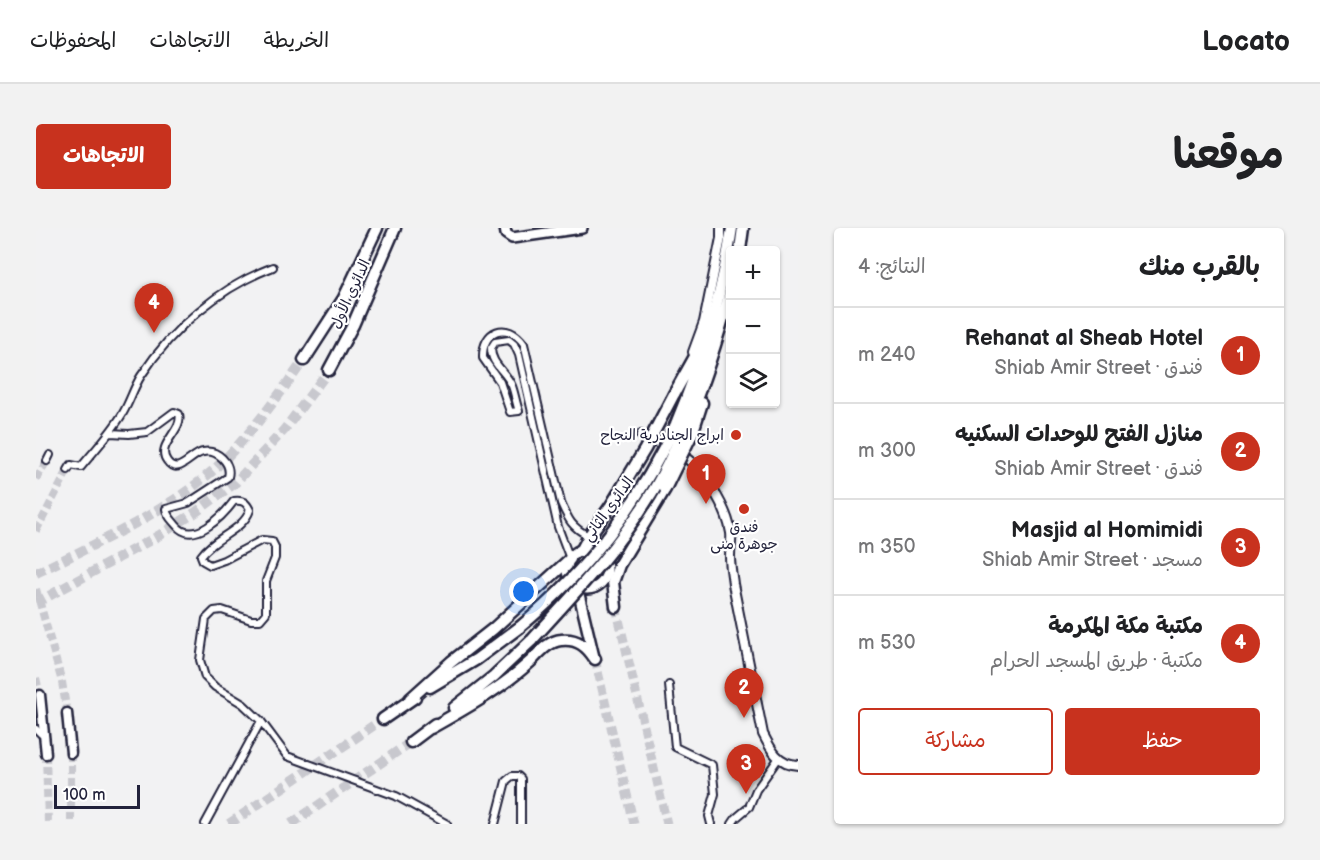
<!DOCTYPE html>
<html lang="ar">
<meta charset="utf-8">
<style>
body{margin:0;font-family:"Balsamiq Sans","Playpen Sans Arabic",sans-serif;background:#f2f2f2;color:#202124;direction:rtl}
.controls{position:absolute;right:18px;top:18px;display:grid;overflow:hidden;border-radius:6px;box-shadow:0 2px 4px #0004}
.controls button{width:54px;height:54px;display:grid;place-items:center;padding:0;border:0;border-bottom:2px solid #e0e0e0;background:#fff;color:#202124;font:30px sans-serif}
.scale{position:absolute;left:18px;bottom:15px;width:86px;box-sizing:border-box;padding-left:6px;border:3px solid #22223b;border-top:0;font-size:16px;line-height:21px;white-space:nowrap;color:#22223b;-webkit-text-stroke:4px #fff;paint-order:stroke}
.you{position:absolute;left:488px;top:364px;width:21px;height:21px;margin:-15px;border:4px solid #fff;border-radius:50%;background:#1a73e8;box-shadow:0 0 0 9px #1a73e833}
.badge{display:grid;place-items:center;width:39px;height:39px;border-radius:50%;background:#c8321e;color:#fff;font-size:20px;font-weight:700}
.pin{position:absolute;translate:-50% -50px;filter:drop-shadow(0 2px 3px #0008)}
.pin::after{content:'';position:absolute;top:32px;width:21px;height:18px;background:inherit;clip-path:polygon(0 0,100% 0,50% 100%)}
.list{margin:0;padding:0;list-style:none}
h2{display:flex;justify-content:space-between;align-items:center;height:78px;margin:0;padding:0 24px;font-size:26px}
h2 small{font-size:20px;font-weight:400;color:#757577}
.list li{display:grid;grid-template-columns:39px 1fr auto;gap:18px;align-items:center;box-sizing:border-box;height:96px;padding:0 24px;border-top:2px solid #e0e0e0}
.list b{display:block;font-size:22px;white-space:nowrap}
.list p{margin:0;font-size:20px;white-space:nowrap;color:#757577}
.list em{font-size:20px;font-style:normal;color:#757577}
.actions{display:flex;gap:12px;padding:18px 24px}
.actions a{flex:1;padding:14px 0;border:2px solid #c8321e;border-radius:6px;text-align:center;font-size:21px;color:#c8321e}
.actions .main{background:#c8321e;color:#fff}
.icon{flex:none;width:33px;height:33px;fill:none;stroke:currentColor;stroke-width:2;stroke-linecap:round;stroke-linejoin:round}
.map{position:relative;flex:none;width:762px;height:596px;overflow:hidden;direction:ltr;border-radius:6px}
header{display:flex;align-items:center;gap:36px;box-sizing:border-box;height:84px;padding:0 30px;background:#fff;border-bottom:2px solid #e0e0e0}
header strong{font-size:28px}
nav{display:flex;gap:33px;margin-inline-start:auto;font-size:21px}
.intro{display:flex;align-items:center;justify-content:space-between;box-sizing:border-box;height:144px;padding:0 36px}
h1{margin:0;font-size:42px}
.button{padding:15px 27px;border-radius:6px;background:#c8321e;color:#fff;font-size:21px;font-weight:700}
main{display:flex;gap:36px;padding:0 36px}
aside{flex:1;background:#fff;border-radius:6px;box-shadow:0 2px 4px #0004}
.map>svg:first-child{display:block}
.lines{fill:none;stroke-linecap:round;stroke-linejoin:round}
.secondary-tunnel{stroke:#c8c8ce;stroke-width:8;stroke-dasharray:8 4;stroke-linecap:butt}
.primary-tunnel{stroke:#c8c8ce;stroke-width:9;stroke-dasharray:9 4.5;stroke-linecap:butt}
.motorway-tunnel{stroke:#c8c8ce;stroke-width:10;stroke-dasharray:10 5;stroke-linecap:butt}
.minor-casing{stroke:#22223b;stroke-width:10}
.tertiary-casing{stroke:#22223b;stroke-width:12}
.secondary-casing{stroke:#22223b;stroke-width:13}
.primary-casing{stroke:#22223b;stroke-width:14}
.motorway-casing{stroke:#22223b;stroke-width:15}
.minor{stroke:#fff;stroke-width:6}
.tertiary{stroke:#fff;stroke-width:8}
.secondary{stroke:#fff;stroke-width:8}
.primary{stroke:#fff;stroke-width:9}
.motorway{stroke:#fff;stroke-width:10}
.motorway-bridge-casing{stroke:#22223b;stroke-width:15;stroke-linecap:butt}
.motorway-bridge{stroke:#fff;stroke-width:10}
.poi-dot{fill:#c8321e;stroke:#fff;stroke-width:2}
.labels{text-anchor:middle;stroke-width:4.5;stroke-linejoin:round;paint-order:stroke}
.street-label{font-size:15px;fill:#22223b;stroke:#fff}
.poi-label{font-size:15px;fill:#22223b;stroke:#fff;text-anchor:end}
</style>
<header>
<strong>Locato</strong>
<nav><a>الخريطة</a><a>الاتجاهات</a><a>المحفوظات</a></nav>
</header>
<div class="intro"><h1>موقعنا</h1><a class="button">الاتجاهات</a></div>
<main>
<aside>
<h2>بالقرب منك<small>النتائج: 4</small></h2>
<ul class="list">
<li><span class="badge">1</span><div><b>Rehanat al Sheab Hotel</b><p>فندق · Shiab Amir Street</p></div><em>240 m</em></li>
<li><span class="badge">2</span><div><b>منازل الفتح للوحدات السكنيه</b><p>فندق · Shiab Amir Street</p></div><em>300 m</em></li>
<li><span class="badge">3</span><div><b>Masjid al Homimidi</b><p>مسجد · Shiab Amir Street</p></div><em>350 m</em></li>
<li><span class="badge">4</span><div><b>مكتبة مكة المكرمة</b><p>مكتبة · طريق المسجد الحرام</p></div><em>530 m</em></li>
</ul>
<div class="actions"><a class="main">حفظ</a><a>مشاركة</a></div>
</aside>
<div class="map">
<svg width="762" height="596" viewBox="0 0 762 596">
<rect width="100%" height="100%" fill="#f2f2f3"/>
<filter id="ink" filterUnits="userSpaceOnUse"><feTurbulence type="fractalNoise" baseFrequency=".0167" numOctaves="2"/><feDisplacementMap in="SourceGraphic" scale="12" xChannelSelector="R" yChannelSelector="G"/><feConvolveMatrix kernelMatrix="1 2 1 2 8 2 1 2 1" color-interpolation-filters="sRGB"/></filter>
<g filter="url(#ink)">
<g class="lines">
<!-- secondary-tunnel -->
<path class="secondary-tunnel" d="M0,251L11,233
M0,303L32,242
M0,361L26,454L31,485
M0,450L4,467
M35,525V596
M10,526L12,596"/>
<!-- primary-tunnel -->
<path class="primary-tunnel" d="M580,379L631,596
M559,431L598,596"/>
<!-- motorway-tunnel -->
<path class="motorway-tunnel" d="M0,345C61,315 139,281 188,232C218,202 243,167 268,132
M0,375L122,308L160,284L199,255L248,202L293,142
M193,596L347,491
M255,596L375,514"/>
<defs>
<path id="minor" d="M74,205L93,206L111,204L138,184L143,186C148,202 119,217 131,233C142,249 155,226 167,224C181,221 196,235 192,249L152,275L130,281C131,288 136,292 140,297C157,319 187,288 198,273C207,272 210,274 214,282C207,303 178,309 165,328L167,333L174,337L188,332L226,312L236,313L239,319V330L230,353V385L224,392H215L186,382L178,383L170,391L164,432L169,449L179,459L207,476L225,493L251,528L360,568L411,596
M11,233L14,227
M32,242L35,237L45,239C59,222 75,205 87,185C94,173 98,159 105,148C137,99 183,60 237,39
M534,331L522,299L483,127L478,116L473,112L459,114L455,120C455,137 470,143 476,158C479,166 480,175 483,183L474,184L464,154L447,130C446,102 471,92 488,116L525,275C532,291 536,300 553,308
M633,457L639,519L676,537L679,566L673,588L675,596
M0,501L5,506L9,507
M169,596L225,493
M459,596L470,553L476,548H482L485,551V596
M696,596L700,590L713,579L720,562L742,531"/>
<path id="tertiary" d="M657,124L668,94L685,10V0
M605,207L631,220
M642,225C665,236 691,279 695,305C696,312 694,321 694,328C694,338 696,347 697,356L727,506C735,522 742,536 762,537"/>
<path id="secondary" d="M4,467L10,526
M31,485L35,525"/>
<path id="primary" d="M469,0L470,6L476,10L546,0
M531 341a20 20 0 1 1 40 0a20 20 0 1 1-40 0Z
M541,358L558,429"/>
<path id="motorway" d="M704,22L707,0
M268,132L308,70L341,0
M293,142L317,97L359,0
M638,166L666,116
M640,196C666,133 686,68 696,0
M648,201C667,157 682,111 694,64
M656,206L666,175
M545,323L553,308L574,279
M580,379L577,354L583,337L629,261
M394,459L441,431L484,399
M374,471L415,434L457,401L534,331
M418,480L458,448L496,412
M347,491L379,469
M395,500C430,480 465,461 495,433C503,425 513,413 525,412C541,410 551,418 559,431
M375,514L399,496"/>
</defs>
<!-- minor casing -->
<use href="#minor" class="minor-casing"/>
<!-- tertiary casing -->
<use href="#tertiary" class="tertiary-casing"/>
<!-- secondary casing -->
<use href="#secondary" class="secondary-casing"/>
<!-- primary casing -->
<use href="#primary" class="primary-casing"/>
<!-- motorway casing -->
<use href="#motorway" class="motorway-casing"/>
<!-- minor -->
<use href="#minor" class="minor"/>
<!-- tertiary -->
<use href="#tertiary" class="tertiary"/>
<!-- secondary -->
<use href="#secondary" class="secondary"/>
<!-- primary -->
<use href="#primary" class="primary"/>
<!-- motorway -->
<use href="#motorway" class="motorway"/>
<defs>
<path id="motorway-bridge" d="M629,261L656,206
M574,279L609,221L638,166
M484,399C552,342 602,277 640,196
M496,412C538,366 582,320 615,266C628,246 638,223 648,201"/>
</defs>
<!-- motorway-bridge casing -->
<use href="#motorway-bridge" class="motorway-bridge-casing"/>
<!-- motorway-bridge -->
<use href="#motorway-bridge" class="motorway-bridge"/>
</g>
</g>
<!-- markers -->
<g class="poi-dot">
<circle cx="700" cy="207" r="6"/>
<circle cx="708" cy="281" r="6"/>
</g>
<g class="labels">
<!-- street labels -->
<g class="street-label">
<text transform="translate(314 66) rotate(-65)" y="5">الدائري الأول</text>
<text transform="translate(572 281) rotate(-54)" y="5">الدائري الثاني</text>
</g>
<!-- poi labels -->
<g class="poi-label">
<text x="688" y="212">ابراج الجنادرية النجاح</text>
<text x="708" y="304" text-anchor="middle">فندق<tspan x="708" dy="17">جوهرة منى</tspan></text>
</g>
</g>
</svg>
<div class="controls">
<button>+</button>
<button>−</button>
<button><svg class="icon" aria-label="layers" viewBox="0 0 24 24"><path d="M12 4l9 5-9 5-9-5zM3 14l9 5 9-5"/></svg></button>
</div>
<div class="scale">100 m</div>
<div class="you"></div>
<div class="pin badge" style="left:670px;top:276px">1</div>
<div class="pin badge" style="left:708px;top:490px">2</div>
<div class="pin badge" style="left:710px;top:566px">3</div>
<div class="pin badge" style="left:118px;top:105px">4</div>
</div>
</main>
